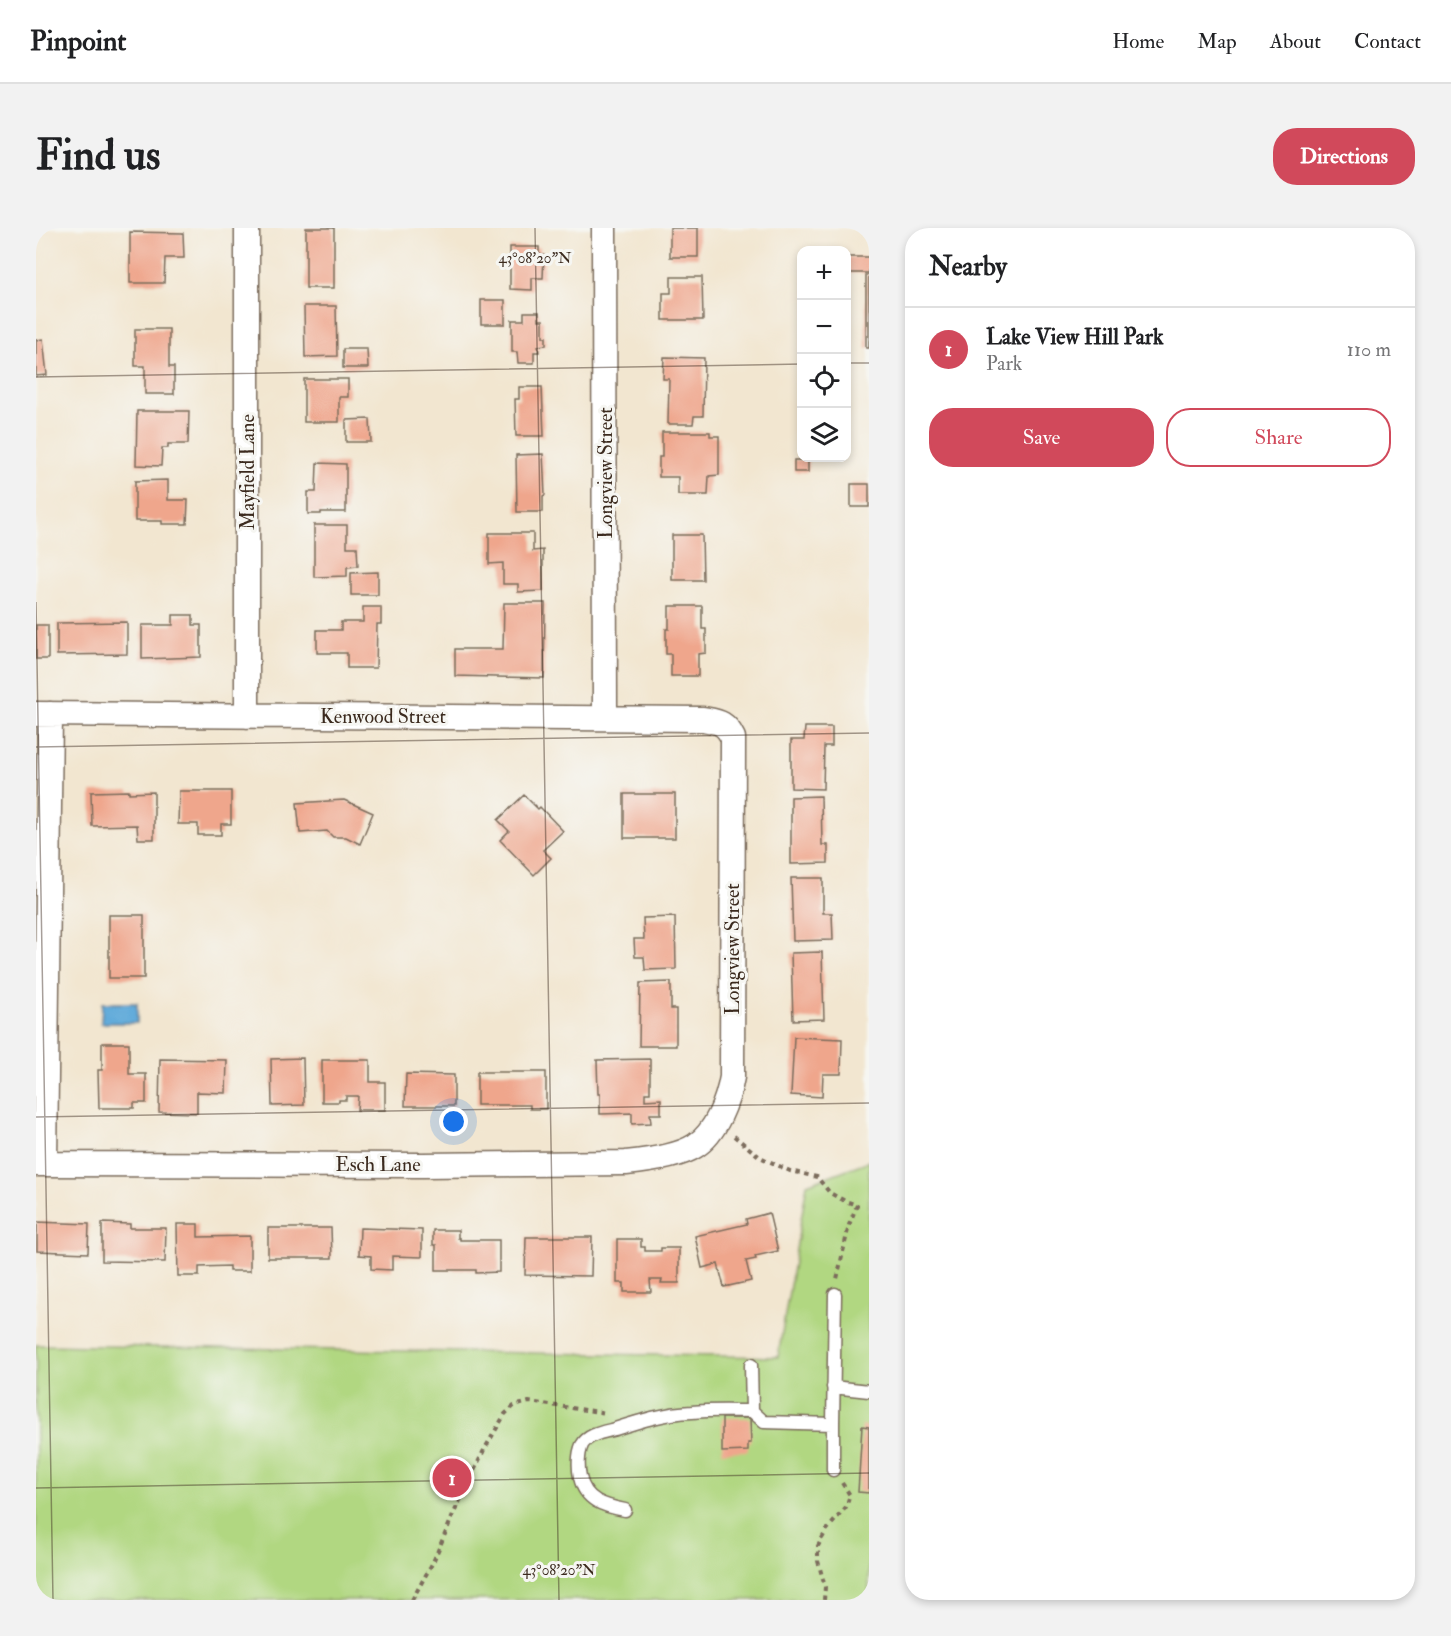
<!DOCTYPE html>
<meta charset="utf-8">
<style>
body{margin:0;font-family:"IM FELL Double Pica",serif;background:#f2f2f2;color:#202124}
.controls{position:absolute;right:18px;top:18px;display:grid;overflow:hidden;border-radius:12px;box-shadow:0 3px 9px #0003}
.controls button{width:54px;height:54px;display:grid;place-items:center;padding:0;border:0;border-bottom:2px solid #e0e0e0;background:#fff;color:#202124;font:30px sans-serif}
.you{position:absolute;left:418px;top:894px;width:21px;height:21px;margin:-15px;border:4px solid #fff;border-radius:50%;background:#1a73e8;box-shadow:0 0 0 9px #1a73e833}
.badge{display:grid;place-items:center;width:39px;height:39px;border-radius:50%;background:#d1495b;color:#fff;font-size:20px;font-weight:700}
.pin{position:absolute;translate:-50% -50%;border:3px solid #fff;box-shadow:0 2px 6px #0006}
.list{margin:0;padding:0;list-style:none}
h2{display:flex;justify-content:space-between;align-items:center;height:78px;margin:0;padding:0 24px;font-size:26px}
h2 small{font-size:20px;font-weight:400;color:#757577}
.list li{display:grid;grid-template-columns:39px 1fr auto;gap:18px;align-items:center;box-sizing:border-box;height:84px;padding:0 24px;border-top:2px solid #e0e0e0}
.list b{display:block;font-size:22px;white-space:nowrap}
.list p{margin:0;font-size:20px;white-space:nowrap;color:#757577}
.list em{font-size:20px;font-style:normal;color:#757577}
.actions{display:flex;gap:12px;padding:18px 24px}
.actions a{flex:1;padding:14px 0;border:2px solid #d1495b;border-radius:24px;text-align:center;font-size:21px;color:#d1495b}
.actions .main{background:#d1495b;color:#fff}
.icon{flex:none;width:33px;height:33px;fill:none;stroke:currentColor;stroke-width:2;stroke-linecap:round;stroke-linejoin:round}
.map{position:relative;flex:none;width:833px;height:1372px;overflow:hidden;border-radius:24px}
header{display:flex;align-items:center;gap:36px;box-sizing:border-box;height:84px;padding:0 30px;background:#fff;border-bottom:2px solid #e0e0e0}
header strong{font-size:28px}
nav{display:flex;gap:33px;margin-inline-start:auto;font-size:21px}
.intro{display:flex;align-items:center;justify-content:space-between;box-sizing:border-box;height:144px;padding:0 36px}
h1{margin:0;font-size:42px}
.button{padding:15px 27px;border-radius:24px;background:#d1495b;color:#fff;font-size:21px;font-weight:700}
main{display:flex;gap:36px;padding:0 36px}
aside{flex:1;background:#fff;border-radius:24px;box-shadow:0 3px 9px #0003}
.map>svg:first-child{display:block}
.green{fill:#b1d781;stroke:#768050;stroke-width:1.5}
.water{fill:#62abda;stroke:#4e6a7c;stroke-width:1.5}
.building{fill:#efa68c}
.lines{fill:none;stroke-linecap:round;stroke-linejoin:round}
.service-casing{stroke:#7b6c5c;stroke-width:15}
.minor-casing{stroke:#7b6c5c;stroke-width:27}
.path{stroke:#7b6c5c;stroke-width:4;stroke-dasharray:4.5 4.5;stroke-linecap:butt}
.service{stroke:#fff;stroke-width:12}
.minor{stroke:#fff;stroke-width:24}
.ticks{fill:none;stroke:#3b2a1e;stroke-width:1.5;stroke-opacity:0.45}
.labels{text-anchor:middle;stroke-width:6;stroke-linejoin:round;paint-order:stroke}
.street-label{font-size:20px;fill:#3b2a1e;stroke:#f6f6f2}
.ticks-label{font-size:15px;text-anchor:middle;fill:#3b2a1e;stroke:#f6f6f2;stroke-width:6;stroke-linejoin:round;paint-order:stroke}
</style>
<header>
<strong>Pinpoint</strong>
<nav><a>Home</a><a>Map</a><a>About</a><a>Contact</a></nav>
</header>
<div class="intro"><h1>Find us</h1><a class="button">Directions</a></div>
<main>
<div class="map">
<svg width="833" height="1372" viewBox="0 0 833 1372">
<rect width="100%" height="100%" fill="#f6f6f2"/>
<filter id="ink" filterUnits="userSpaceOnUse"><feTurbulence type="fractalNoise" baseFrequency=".0167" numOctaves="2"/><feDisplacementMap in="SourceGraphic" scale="12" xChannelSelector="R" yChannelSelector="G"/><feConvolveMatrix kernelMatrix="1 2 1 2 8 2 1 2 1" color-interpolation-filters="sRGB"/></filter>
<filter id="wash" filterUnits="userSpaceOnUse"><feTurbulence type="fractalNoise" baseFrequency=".008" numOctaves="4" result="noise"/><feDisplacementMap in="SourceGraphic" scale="24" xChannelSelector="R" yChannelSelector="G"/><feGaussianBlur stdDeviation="1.35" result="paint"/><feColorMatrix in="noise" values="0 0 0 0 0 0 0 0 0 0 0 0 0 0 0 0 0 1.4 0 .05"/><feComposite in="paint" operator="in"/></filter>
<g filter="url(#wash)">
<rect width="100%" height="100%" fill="#f2e6d0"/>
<!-- green -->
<path class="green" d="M833,933V1372H0V1117L742,1129L771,956Z"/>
<!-- water -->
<path class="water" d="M66,775H101V795H65Z"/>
<g id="blocks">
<!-- building -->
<path class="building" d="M270,0H298V60H270Z
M634,0H662V29H634Z
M94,4L147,5L148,30H129L128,55H94Z
M474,19H503V26L508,27L507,50H496V62L474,61Z
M811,29H833V45H811Z
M830,47H833V120H830Z
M635,49H666L667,92H627V65H635Z
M445,72H469V96H445Z
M268,78H300L301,128L269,129Z
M488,84H503V92H507V109H510V117L502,118L503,124H498V135H482L481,124H476V92H488Z
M99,101H133V139H138V166H109V138H99Z
M7,111L11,147L0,148V112Z
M307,121H331L332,140H307Z
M628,129L668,130L667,188H658L657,196H632L633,151H627Z
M268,151H312V169H303V194H268Z
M483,159H506L508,208H480L479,171H483Z
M101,183H153L152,216H132V220H126L125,238L100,237Z
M334,191L335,214H310V192Z
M626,204H674V208H683V247L673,248L672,267H642V249H623V229H626Z
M507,226L509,267L507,268V284H481L480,227Z
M758,232H772V244H758Z
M281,235L310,236V284H285V286H272V264H280Z
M132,252V272H152L151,296H126V293H99V253Z
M815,256H833V279H815Z
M278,297H311V319H321L322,338L311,339V348L278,349Z
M453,305H497V323L507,322V363L482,364V356H467V335L453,336Z
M636,307H666L667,352H636Z
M342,344V367H315V345Z
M468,375H509L508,450L419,448V421H467Z
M633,378H666V401H670V425L662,426V448H635V426H630V401H633Z
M327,379H345V396H341L340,440H311V425H281V402H305V394H327Z
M137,387H157V397H165V429L106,431V397H137Z
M91,394V426L21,427V395Z
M0,397H12V431H0Z
M769,499H796V518H788L787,561L755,560V512H768Z
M93,563V565L118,564V611H102L101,597L56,598L55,564Z
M143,563H195V596H185V607H162V596H142Z
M588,566H639V610H588Z
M488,567L502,581L504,579L527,603L507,622L515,630L498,647L464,612L473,603L462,592Z
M785,568L786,617H792V635L755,636V569Z
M308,572L337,585L324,616L310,609H297L291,603L264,605L261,575Z
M755,650H787V685H796L797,712L757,713Z
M73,687H108V750H73Z
M639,689L640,741L609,742L608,729H599L598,711H608L607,690Z
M786,724L788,791L757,792L755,725Z
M635,754V781H640V818H603L604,755Z
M758,809L806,811L805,846H787L786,869L755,867Z
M66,815H93V846H110V875H98V880H63L62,842H66Z
M267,830L268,877L236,878L235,831Z
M124,831L191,832L190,865L161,864V885L123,884Z
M614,831V865H609V872L625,871V886H614L615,895L596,896V885L564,886V866H562L561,832Z
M286,832H334V854H349V882H321L322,868H310V872H303V874H286Z
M441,844H510V881H494V877H441Z
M370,846L418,847V878H369Z
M733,985L742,1023L719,1028L720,1031L710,1033L715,1053L688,1059L682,1036L666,1040L659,1008L711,996L710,991Z
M1,994L53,996L52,1025L1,1023Z
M66,995L94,996V1000H130L129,1034L66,1033Z
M141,996H162V1009L214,1008V1043H193V1038L163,1039V1048H142Z
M232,1000H295L296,1030H232Z
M324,1000L386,1002V1029L356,1028V1042L335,1041V1028L323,1027Z
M397,1002H422V1010H424V1012H463V1044L440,1045V1042H400V1017H397Z
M490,1009H556L555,1048L489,1047Z
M581,1011H605V1019H609V1023H625V1020H643V1055H625L626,1052H614L615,1064H588V1055H581Z
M686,1190H714L715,1215H712V1223L686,1224Z
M826,1198L833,1199V1265L822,1264Z"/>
</g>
</g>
<g filter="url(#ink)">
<use href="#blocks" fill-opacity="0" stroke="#7b6c5c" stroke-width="1.5"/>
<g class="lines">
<defs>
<path id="service" d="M715,1137L716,1183L728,1194L797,1196L799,1066
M797,1159L833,1163
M797,1242V1196
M589,1282C568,1278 549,1273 544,1249C542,1240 542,1226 546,1217C552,1206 568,1204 579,1201C604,1193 629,1185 656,1184C676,1182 696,1183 716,1183"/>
<path id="minor" d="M211,0V488
M568,0L569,490
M0,486L667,491C683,494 689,494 697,510L696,849C692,872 680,905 659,918C642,929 610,933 590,935L387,937L0,936
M9,936L14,486"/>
</defs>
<!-- service casing -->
<use href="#service" class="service-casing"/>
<!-- minor casing -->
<use href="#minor" class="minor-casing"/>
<!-- path -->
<path class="path" d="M698,908L724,929L754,943L781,949L794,965L809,973L821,977L813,997L801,1051
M376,1372L397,1334L418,1285L448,1222L469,1186L478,1178L493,1174L571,1185
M788,1372L789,1359L782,1333V1318L790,1303L810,1279L814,1267L806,1255"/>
<!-- service -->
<use href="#service" class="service"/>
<!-- minor -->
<use href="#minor" class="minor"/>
</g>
</g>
<!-- ticks -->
<path class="ticks" d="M499,0L523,1372M810,135H833M0,149L766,136M0,374L17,1372M0,519L833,505M0,889L833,875M0,1260L833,1245"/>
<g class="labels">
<!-- street labels -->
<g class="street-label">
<text transform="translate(211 244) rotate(-90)" y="7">Mayfield Lane</text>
<text transform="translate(569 245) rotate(-90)" y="7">Longview Street</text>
<text x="347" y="495">Kenwood Street</text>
<text transform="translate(696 721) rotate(-90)" y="7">Longview Street</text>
<text x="342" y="943">Esch Lane</text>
</g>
</g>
<g class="ticks-label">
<text x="499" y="35">43°08'20"N</text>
<text x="523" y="1347">43°08'20"N</text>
</g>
</svg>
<div class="controls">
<button>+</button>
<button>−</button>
<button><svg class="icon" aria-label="locate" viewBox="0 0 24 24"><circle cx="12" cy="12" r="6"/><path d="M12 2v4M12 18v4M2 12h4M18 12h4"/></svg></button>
<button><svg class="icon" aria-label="layers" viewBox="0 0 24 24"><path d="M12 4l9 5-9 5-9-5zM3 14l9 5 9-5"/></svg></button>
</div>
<div class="you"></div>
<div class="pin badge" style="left:416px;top:1250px">1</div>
</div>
<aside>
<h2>Nearby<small></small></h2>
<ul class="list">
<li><span class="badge">1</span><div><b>Lake View Hill Park</b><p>Park</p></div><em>110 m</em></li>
</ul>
<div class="actions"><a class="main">Save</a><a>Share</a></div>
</aside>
</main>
